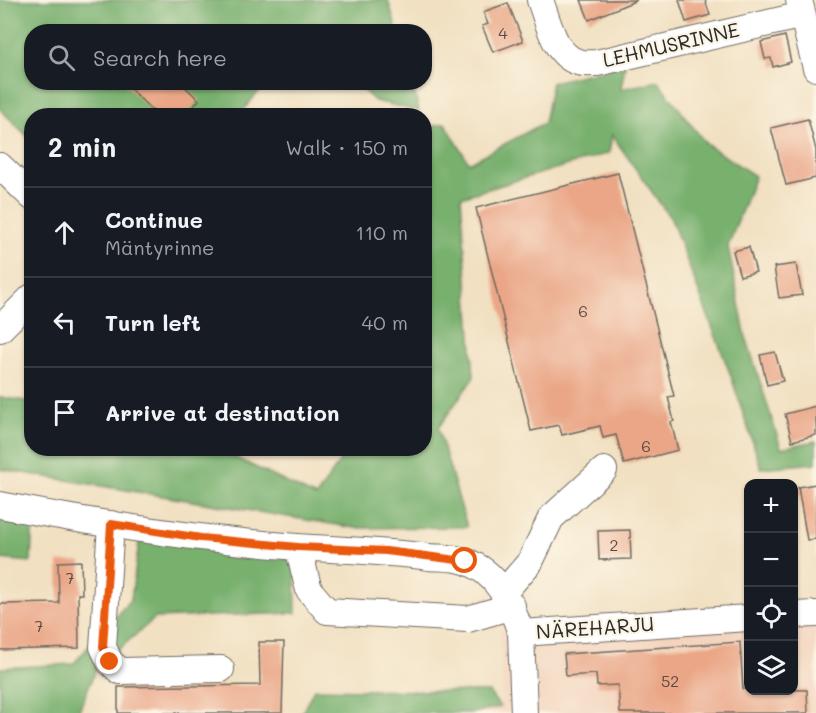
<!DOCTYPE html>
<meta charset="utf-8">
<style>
body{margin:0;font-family:Mali,sans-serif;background:#20242c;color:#f1f3f6}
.controls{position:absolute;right:18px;bottom:18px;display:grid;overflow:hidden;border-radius:12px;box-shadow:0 2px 4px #0004}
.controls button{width:54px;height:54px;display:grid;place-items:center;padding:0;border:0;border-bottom:2px solid #363941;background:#171b24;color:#f1f3f6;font:30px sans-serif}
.stop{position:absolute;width:18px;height:18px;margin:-14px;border:4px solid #ea580c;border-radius:50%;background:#fff}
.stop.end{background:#ea580c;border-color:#fff;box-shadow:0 2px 6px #0008}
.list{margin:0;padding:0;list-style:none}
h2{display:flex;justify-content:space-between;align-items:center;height:78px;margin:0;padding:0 24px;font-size:26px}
h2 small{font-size:20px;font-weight:400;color:#9ea1a6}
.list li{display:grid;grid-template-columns:39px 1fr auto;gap:18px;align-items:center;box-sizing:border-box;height:90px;padding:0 24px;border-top:2px solid #363941}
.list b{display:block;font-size:22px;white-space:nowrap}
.list p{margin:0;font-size:20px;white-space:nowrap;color:#9ea1a6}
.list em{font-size:20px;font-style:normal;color:#9ea1a6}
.icon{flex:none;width:33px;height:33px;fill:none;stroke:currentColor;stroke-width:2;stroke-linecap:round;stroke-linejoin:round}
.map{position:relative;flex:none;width:816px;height:713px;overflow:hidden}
.search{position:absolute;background:#171b24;box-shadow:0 2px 4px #0004;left:24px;top:24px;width:408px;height:66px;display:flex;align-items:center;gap:15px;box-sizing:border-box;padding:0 21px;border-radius:24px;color:#9ea1a6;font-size:22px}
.panel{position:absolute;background:#171b24;box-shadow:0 2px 4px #0004;left:24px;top:108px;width:408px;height:348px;border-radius:24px}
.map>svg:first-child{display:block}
.built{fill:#f3d4be}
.forest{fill:#78b06e;stroke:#526e4c;stroke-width:1.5}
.building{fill:#eaa686}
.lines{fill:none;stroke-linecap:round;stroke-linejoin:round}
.minor-casing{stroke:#706a60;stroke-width:28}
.minor{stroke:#fff;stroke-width:26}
.route{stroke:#ea580c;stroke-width:8}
.labels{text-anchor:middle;stroke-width:4.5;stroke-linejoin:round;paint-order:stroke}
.number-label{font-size:16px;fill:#5b4a42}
.street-label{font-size:20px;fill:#2b2b2b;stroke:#fcf5e5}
</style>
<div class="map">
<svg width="816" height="713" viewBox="0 0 816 713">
<rect width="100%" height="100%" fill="#fcf5e5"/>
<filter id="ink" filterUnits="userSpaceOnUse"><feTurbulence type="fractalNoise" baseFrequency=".0167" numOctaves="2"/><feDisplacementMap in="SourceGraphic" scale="12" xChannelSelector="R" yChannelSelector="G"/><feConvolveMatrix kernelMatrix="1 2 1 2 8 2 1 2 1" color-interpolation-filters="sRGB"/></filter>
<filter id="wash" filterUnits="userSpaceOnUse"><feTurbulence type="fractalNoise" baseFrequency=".008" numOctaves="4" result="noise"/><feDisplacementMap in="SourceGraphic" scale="24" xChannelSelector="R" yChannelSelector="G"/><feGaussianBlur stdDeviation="1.35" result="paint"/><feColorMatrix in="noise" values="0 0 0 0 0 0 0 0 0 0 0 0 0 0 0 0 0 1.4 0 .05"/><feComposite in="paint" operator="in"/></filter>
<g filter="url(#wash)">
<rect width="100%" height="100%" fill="#f1e0c1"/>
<!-- built -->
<path class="built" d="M816,607V713H472L500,707L502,690L500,630L748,612V690H794V609Z"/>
<!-- forest -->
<path class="forest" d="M0,0H388L397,31L32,32V82L266,83L239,115L32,116L31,140L0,109Z
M625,65L621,89L658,81L706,144L755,176L728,246L745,334L781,448L816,441V463L761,468L731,376L671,219L612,135L609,153L461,197L474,377L438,428L467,527L355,528L0,469V397L31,402L32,448L218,449L316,497L348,449L424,448L425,128L445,123L469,163L544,123L552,82Z
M355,83H412L419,111L375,101Z
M0,510L33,516L31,562L0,559Z
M140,535L295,560L296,613L155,618L96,669L78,713H0V668L73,664L131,599Z
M314,689L489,692L500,707L472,713H302Z"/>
<g id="blocks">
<!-- building -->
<path class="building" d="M581,0H637L589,20Z
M679,0H705L710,15L686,22Z
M508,3L523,41L493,52L482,26L488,24L483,12Z
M785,36L791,62L773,67L771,58L765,59L761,42Z
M123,82H180L199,100L185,116H158Z
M808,119L816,150V178L786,185L771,128Z
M618,173L674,396L668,397L674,421L671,422L678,450L624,464L616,435L603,438L600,426L562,435L559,425L531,431L476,208Z
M749,247L756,272L740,276L733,251Z
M796,264L802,295L779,298L774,267Z
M775,352L783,381L767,385L760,355Z
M816,406V435L792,441L785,414Z
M816,484V539L807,540L798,487Z
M630,530L631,559L599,560L598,531Z
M81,561L82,594H78L79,648L0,650V604L59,603L58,562Z
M259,642H284L282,713H118V687L260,685Z
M740,642L743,689L807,690L808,713H620L618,685L597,686L596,674L566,676L564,654Z"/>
</g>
</g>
<g filter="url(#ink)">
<use href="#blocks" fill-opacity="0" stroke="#706a60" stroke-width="1.5"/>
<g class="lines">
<defs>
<path id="minor" d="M540,0C548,21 554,55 578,62C583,64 591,63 597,63L803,15
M799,0L816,68
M0,166L32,197
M0,329L32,297
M0,505C98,524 197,539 297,547C341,550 385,551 429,557C440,558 454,557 465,561C498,572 511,604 521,633
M111,524L103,647L110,662L120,671L221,669
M298,547L309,590L327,611L468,619L512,606
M504,592L530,562L551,518L604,470
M794,615L816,614
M524,713L521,633L748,618"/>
</defs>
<!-- minor casing -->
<use href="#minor" class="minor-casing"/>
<!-- minor -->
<use href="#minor" class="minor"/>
</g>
</g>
<g class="lines" filter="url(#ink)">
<!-- route -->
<path class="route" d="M110,662L103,647L111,524L201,538L298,547L386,551L465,561"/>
</g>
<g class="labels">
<!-- number labels -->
<g class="number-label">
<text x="503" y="39">4</text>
<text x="583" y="317">6</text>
<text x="646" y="452">6</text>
<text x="614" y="551">2</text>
<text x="70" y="584">7</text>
<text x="39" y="632">7</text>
<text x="670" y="687">52</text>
</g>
<!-- street labels -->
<g class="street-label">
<text transform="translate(671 45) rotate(-13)" y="7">LEHMUSRINNE</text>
<text transform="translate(595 628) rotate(-4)" y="7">NÄREHARJU</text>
</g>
</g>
</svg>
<div class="controls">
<button>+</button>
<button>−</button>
<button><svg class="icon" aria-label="locate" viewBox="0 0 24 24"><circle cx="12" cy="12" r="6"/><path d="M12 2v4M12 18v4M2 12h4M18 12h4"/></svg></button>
<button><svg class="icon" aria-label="layers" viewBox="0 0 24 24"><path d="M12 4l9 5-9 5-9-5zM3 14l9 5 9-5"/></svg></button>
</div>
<div class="stop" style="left:465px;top:561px"></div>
<div class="stop end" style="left:110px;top:662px"></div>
<div class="search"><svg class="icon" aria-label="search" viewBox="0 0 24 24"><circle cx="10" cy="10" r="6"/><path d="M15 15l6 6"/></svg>Search here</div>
<section class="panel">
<h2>2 min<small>Walk · 150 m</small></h2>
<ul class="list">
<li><svg class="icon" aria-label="ahead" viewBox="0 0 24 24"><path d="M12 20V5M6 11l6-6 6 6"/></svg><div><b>Continue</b><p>Mäntyrinne</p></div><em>110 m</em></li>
<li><svg class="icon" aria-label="left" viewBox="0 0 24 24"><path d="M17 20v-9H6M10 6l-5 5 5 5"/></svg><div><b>Turn left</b></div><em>40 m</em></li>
<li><svg class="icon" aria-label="arrive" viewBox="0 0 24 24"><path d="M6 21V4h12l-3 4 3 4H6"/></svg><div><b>Arrive at destination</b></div></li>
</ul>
</section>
</div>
